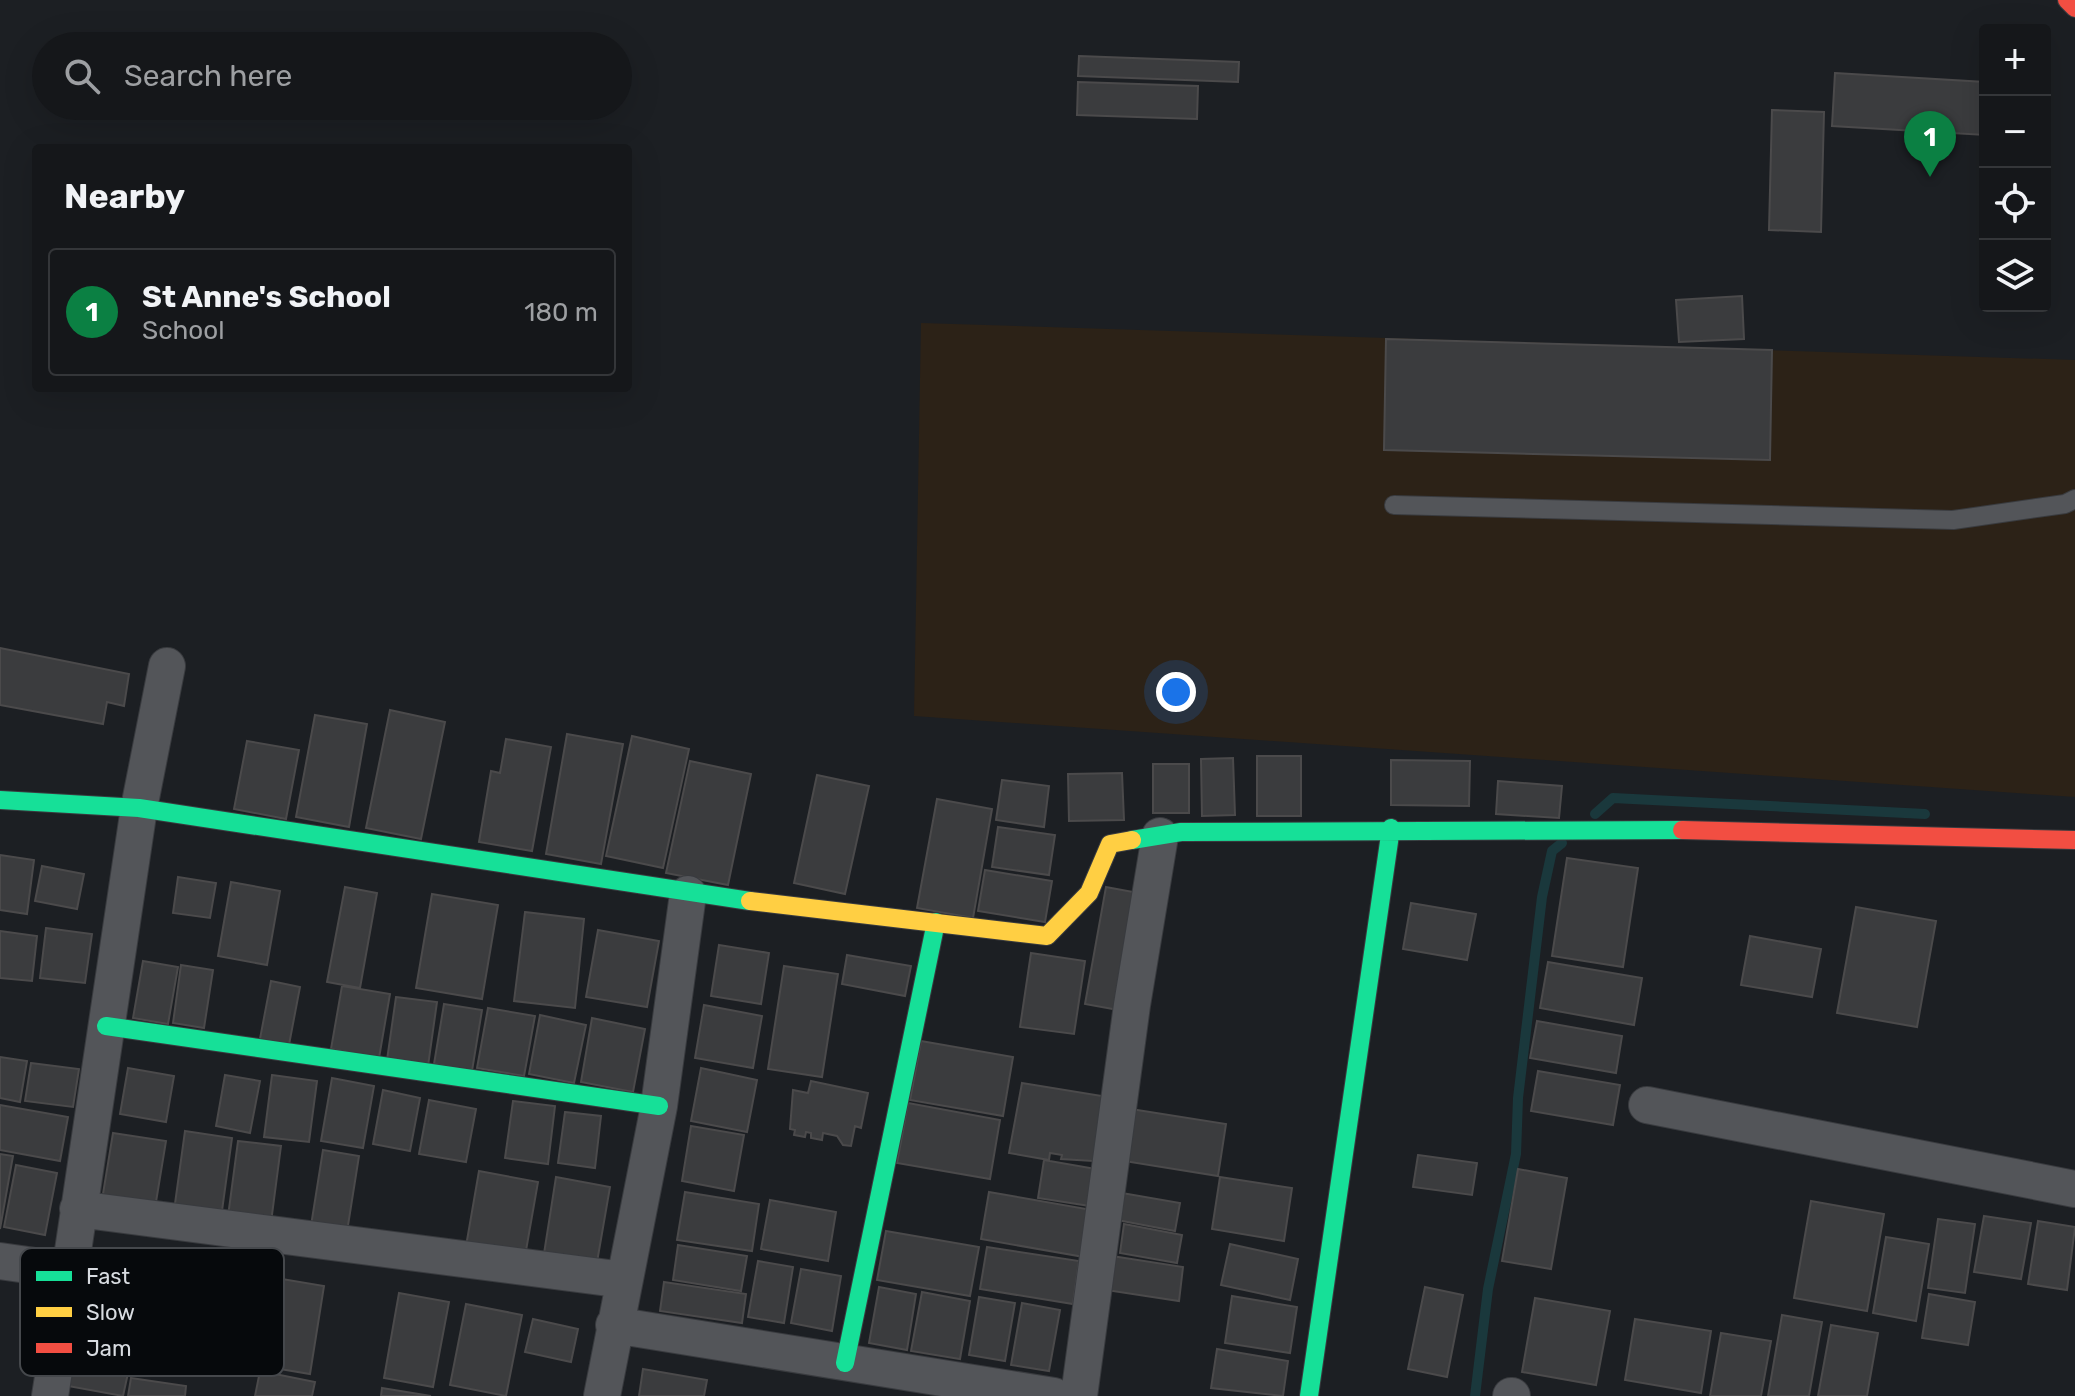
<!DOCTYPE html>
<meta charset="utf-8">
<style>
body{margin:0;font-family:Rubik,sans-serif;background:#1e2023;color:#f1f3f6}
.controls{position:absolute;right:24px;top:24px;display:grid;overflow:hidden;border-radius:8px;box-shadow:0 8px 32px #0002}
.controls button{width:72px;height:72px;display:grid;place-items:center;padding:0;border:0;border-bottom:2px solid #343639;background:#15171a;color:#f1f3f6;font:40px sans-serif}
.you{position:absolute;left:1176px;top:692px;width:28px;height:28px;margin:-20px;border:6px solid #fff;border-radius:50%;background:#1a73e8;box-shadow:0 0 0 12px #1a73e833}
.badge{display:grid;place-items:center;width:52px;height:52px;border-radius:50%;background:#0b8043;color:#fff;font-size:26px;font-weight:700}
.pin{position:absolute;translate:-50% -66px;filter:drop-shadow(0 2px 4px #0008)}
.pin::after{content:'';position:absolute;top:42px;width:28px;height:24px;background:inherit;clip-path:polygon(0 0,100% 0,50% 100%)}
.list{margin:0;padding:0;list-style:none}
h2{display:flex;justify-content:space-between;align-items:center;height:104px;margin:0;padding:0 32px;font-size:34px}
h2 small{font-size:26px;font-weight:400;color:#9d9fa2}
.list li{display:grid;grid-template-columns:52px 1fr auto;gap:24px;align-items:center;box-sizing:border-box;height:128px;margin:0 16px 16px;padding:0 16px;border:2px solid #343639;border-radius:8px}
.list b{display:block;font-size:30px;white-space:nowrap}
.list p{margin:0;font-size:26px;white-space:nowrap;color:#9d9fa2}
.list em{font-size:26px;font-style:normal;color:#9d9fa2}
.icon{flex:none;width:44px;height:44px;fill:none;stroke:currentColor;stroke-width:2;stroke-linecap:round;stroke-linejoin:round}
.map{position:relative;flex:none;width:2075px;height:1396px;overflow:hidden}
.search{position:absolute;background:#15171a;box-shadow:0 8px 32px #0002;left:32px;top:32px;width:600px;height:88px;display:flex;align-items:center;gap:20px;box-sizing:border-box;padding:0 28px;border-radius:44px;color:#9d9fa2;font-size:30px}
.panel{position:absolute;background:#15171a;box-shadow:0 8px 32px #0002;left:32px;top:144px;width:600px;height:248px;border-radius:8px}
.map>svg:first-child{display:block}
.industrial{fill:#2c2217}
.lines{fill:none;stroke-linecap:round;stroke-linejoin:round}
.stream{stroke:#1a383c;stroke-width:10}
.building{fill:#3b3c3e;stroke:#4b4a4b;stroke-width:2}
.lane-casing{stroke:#393b3f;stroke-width:20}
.street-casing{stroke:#393b3f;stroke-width:38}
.fast-casing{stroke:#393b3f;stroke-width:20}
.slow-casing{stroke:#393b3f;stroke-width:20}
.jam-casing{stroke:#393b3f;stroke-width:20}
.lane{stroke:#535559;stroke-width:18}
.street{stroke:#535559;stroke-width:36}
.fast{stroke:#16e098;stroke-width:18}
.slow{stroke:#ffcf43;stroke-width:18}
.jam{stroke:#f24e42;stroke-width:18}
.key{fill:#06090c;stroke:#45484c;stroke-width:2}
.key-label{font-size:22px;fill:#d8dce1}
</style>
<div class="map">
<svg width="2075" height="1396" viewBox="0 0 2075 1396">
<rect width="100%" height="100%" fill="#1c1f23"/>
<!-- industrial -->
<path class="industrial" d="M921,323L2075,360V797L914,716Z"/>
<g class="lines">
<!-- stream -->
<path class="stream" d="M1595,814L1613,798L1925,814
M1475,1396L1488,1289L1516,1154L1518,1098L1542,897L1552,851L1562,843"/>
</g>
<!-- building -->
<path class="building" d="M1079,56L1239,62L1238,82L1078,76Z
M1835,73L1985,82V135L1832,126Z
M1078,82L1198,86L1197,119L1077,115Z
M1772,110L1824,112L1821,232L1769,230Z
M1742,296L1744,339L1679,342L1676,300Z
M1386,339L1772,350L1770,460L1384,450Z
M0,648L129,674L124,706L107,702L103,724L0,705Z
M390,710L445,722L421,839L366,828Z
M315,715L367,724L349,827L296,817Z
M567,734L623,744L601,864L546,854Z
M632,736L689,749L663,868L606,856Z
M506,739L551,747L532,851L479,842L491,771L500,773Z
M247,741L299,750L286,819L234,809Z
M1257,756H1301V816H1257Z
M1233,758L1235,815L1202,816L1201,759Z
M1391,760L1470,761L1469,806L1391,805Z
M690,761L751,774L728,885L666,873Z
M1153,764H1189V813H1153Z
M1122,773L1124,820L1069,821L1068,774Z
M817,775L869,786L845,894L794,883Z
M1002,780L1049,786L1044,827L996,820Z
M1498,781L1562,786L1559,818L1496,814Z
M937,799L992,809L973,918L917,908Z
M998,827L1055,835L1049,875L992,867Z
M0,855L34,860L27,914L0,910Z
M1567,858L1638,868L1623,967L1552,956Z
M42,866L84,874L77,909L35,901Z
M985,870L1052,881L1045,922L978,911Z
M178,877L216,883L210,918L173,913Z
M231,882L280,891L267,965L218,956Z
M345,887L377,893L360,988L327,982Z
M1106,887L1144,894L1124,1011L1085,1004Z
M432,894L498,905L482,999L416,988Z
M1411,903L1476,914L1467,960L1403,949Z
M1856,907L1936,921L1917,1027L1837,1013Z
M525,912L584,919L575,1008L514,1001Z
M46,928L92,934L85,983L40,978Z
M598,930L659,941L647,1007L586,997Z
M0,931L37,936L32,981L0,978Z
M1750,936L1821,949L1812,997L1741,985Z
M719,945L769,953L761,1004L711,996Z
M1031,953L1085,961L1074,1034L1020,1027Z
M847,955L911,966L905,996L842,984Z
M143,961L178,967L168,1024L133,1018Z
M1548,962L1642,978L1634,1025L1540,1008Z
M181,965L213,970L204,1028L173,1023Z
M784,966L838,974L822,1077L768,1069Z
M271,981L300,987L288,1050L259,1044Z
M342,986L390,994L379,1058L331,1049Z
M396,997L437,1002L428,1066L387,1060Z
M444,1004L482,1010L472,1071L434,1064Z
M704,1005L762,1016L753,1068L695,1058Z
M488,1008L535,1016L524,1076L477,1068Z
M540,1015L586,1025L574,1083L529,1074Z
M592,1018L645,1029L633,1092L581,1082Z
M1537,1021L1622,1036L1616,1073L1530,1058Z
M921,1041L1013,1057L1003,1116L910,1100Z
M0,1057L27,1061L20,1102L0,1098Z
M31,1063L79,1069L73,1107L25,1101Z
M128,1068L174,1076L166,1122L120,1114Z
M701,1068L757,1080L747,1132L691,1121Z
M1538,1071L1620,1085L1613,1125L1531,1111Z
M225,1075L260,1081L250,1133L216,1126Z
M272,1075L317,1081L309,1142L264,1137Z
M332,1078L374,1086L363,1148L321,1141Z
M811,1081L868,1093L861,1128L855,1126L851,1146L843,1145L837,1136L823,1133L822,1140L811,1138V1133L806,1132L805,1137L794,1135L795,1130L790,1129L793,1090L808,1093Z
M1022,1083L1108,1097L1093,1161L1061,1159L1062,1155L1050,1153L1049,1160L1009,1153Z
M383,1090L420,1098L410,1151L373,1144Z
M429,1100L476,1109L466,1162L419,1154Z
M513,1101L555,1106L548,1164L505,1158Z
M908,1103L1000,1120L990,1179L897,1163Z
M0,1105L68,1117L60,1161L0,1150Z
M1131,1109L1226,1124L1218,1176L1124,1161Z
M565,1112L601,1116L595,1168L558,1163Z
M691,1126L744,1135L734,1191L682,1181Z
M185,1131L232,1138L221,1218L174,1211Z
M113,1133L166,1141L155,1208L102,1200Z
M238,1141L281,1146L270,1230L227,1224Z
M323,1150L359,1156L346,1238L310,1232Z
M0,1154L13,1156L0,1229Z
M1418,1155L1477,1163L1472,1195L1413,1187Z
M1044,1160L1096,1169L1090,1206L1038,1198Z
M16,1165L57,1173L45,1235L4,1227Z
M1518,1169L1567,1178L1551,1269L1502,1261Z
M479,1171L538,1182L524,1262L465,1252Z
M556,1177L610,1187L596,1268L543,1260Z
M1220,1177L1292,1188L1284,1241L1212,1229Z
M685,1192L759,1204L752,1251L677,1240Z
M989,1192L1092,1210L1084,1257L981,1239Z
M1122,1193L1180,1203L1175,1231L1117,1220Z
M770,1200L836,1212L828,1261L761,1249Z
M1811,1201L1884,1214L1867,1311L1794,1298Z
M1984,1216L2031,1223L2021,1279L1974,1272Z
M1938,1219L1975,1224L1965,1293L1928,1288Z
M2038,1221L2075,1227L2067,1290L2028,1284Z
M1124,1224L1182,1235L1177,1263L1120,1253Z
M886,1231L979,1247L970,1296L877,1280Z
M1886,1237L1929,1244L1916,1321L1873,1313Z
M1230,1244L1298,1259L1290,1300L1221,1285Z
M678,1245L747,1256L741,1291L673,1280Z
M987,1247L1079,1261L1073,1304L980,1289Z
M1112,1256L1183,1267L1179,1301L1106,1290Z
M758,1261L793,1267L784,1323L748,1317Z
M801,1269L841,1276L832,1331L791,1323Z
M270,1277L324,1286L310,1374L256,1365Z
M664,1282L746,1294L742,1323L660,1311Z
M879,1287L916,1294L907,1350L869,1343Z
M1425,1287L1463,1295L1447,1377L1408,1369Z
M922,1292L970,1301L960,1359L911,1351Z
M399,1293L449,1302L433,1387L384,1378Z
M1929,1294L1975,1302L1968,1345L1922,1338Z
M1232,1296L1297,1307L1290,1353L1225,1343Z
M979,1297L1015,1303L1005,1361L969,1355Z
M1535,1298L1610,1311L1596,1385L1522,1372Z
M1022,1303L1060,1310L1049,1371L1011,1365Z
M466,1304L522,1315L506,1396L450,1385Z
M1782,1315L1822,1322L1809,1396H1768Z
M533,1319L578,1329L571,1362L525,1352Z
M1635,1319L1711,1331L1701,1393L1625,1380Z
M1831,1325L1878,1333L1867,1396H1818Z
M1721,1333L1771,1341L1761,1396H1710Z
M1217,1349L1288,1361L1283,1396L1211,1388Z
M75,1353L130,1364L123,1396L68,1386Z
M643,1369L707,1380L704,1396H639Z
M260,1371L315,1382L312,1396H255Z
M131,1378L186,1386L185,1396H128Z
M382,1388L431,1396H381Z"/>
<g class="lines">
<defs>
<path id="lane" d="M1394,505L1953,520L2065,504L2075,499"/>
<path id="street" d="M1647,1105L2075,1189
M78,1209L624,1280
M0,1261L70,1271L50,1396
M70,1271L139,808L167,666
M614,1325L1054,1396
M602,1396L659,1106L688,894
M1079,1396L1132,1005L1160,836
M1511,1396H1512"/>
<path id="fast" d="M0,800L139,808L750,901
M1132,840L1181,832L1682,830
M106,1026L659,1106
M845,1363L936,922
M1309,1396L1391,828"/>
<path id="slow" d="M750,901L1047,936L1089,893L1110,844L1132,840"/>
<path id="jam" d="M2067,0L2075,8
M1682,830L2075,840"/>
</defs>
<!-- lane casing -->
<use href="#lane" class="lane-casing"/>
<!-- street casing -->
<use href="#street" class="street-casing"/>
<!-- fast casing -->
<use href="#fast" class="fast-casing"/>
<!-- slow casing -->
<use href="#slow" class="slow-casing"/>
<!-- jam casing -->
<use href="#jam" class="jam-casing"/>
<!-- lane -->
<use href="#lane" class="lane"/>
<!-- street -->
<use href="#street" class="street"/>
<!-- fast -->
<use href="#fast" class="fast"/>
<!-- slow -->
<use href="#slow" class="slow"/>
<!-- jam -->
<use href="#jam" class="jam"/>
</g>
<!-- legend -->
<rect x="20" y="1248" width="264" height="128" rx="12" class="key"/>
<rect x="36" y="1271" width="36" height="10" fill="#16e098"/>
<rect x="36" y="1307" width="36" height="10" fill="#ffcf43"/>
<rect x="36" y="1343" width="36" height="10" fill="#f24e42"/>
<g class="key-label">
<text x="86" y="1284">Fast</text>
<text x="86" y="1320">Slow</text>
<text x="86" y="1356">Jam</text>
</g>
</svg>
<div class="controls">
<button>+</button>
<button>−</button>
<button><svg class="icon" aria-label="locate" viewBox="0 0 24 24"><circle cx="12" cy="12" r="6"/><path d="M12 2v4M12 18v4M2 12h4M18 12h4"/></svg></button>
<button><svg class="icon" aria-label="layers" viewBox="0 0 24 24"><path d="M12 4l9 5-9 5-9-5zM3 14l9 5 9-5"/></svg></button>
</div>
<div class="you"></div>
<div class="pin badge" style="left:1930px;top:177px">1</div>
<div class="search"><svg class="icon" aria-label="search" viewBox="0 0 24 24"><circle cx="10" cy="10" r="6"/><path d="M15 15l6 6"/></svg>Search here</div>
<section class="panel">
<h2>Nearby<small></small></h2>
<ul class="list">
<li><span class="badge">1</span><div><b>St Anne's School</b><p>School</p></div><em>180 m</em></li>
</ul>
</section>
</div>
